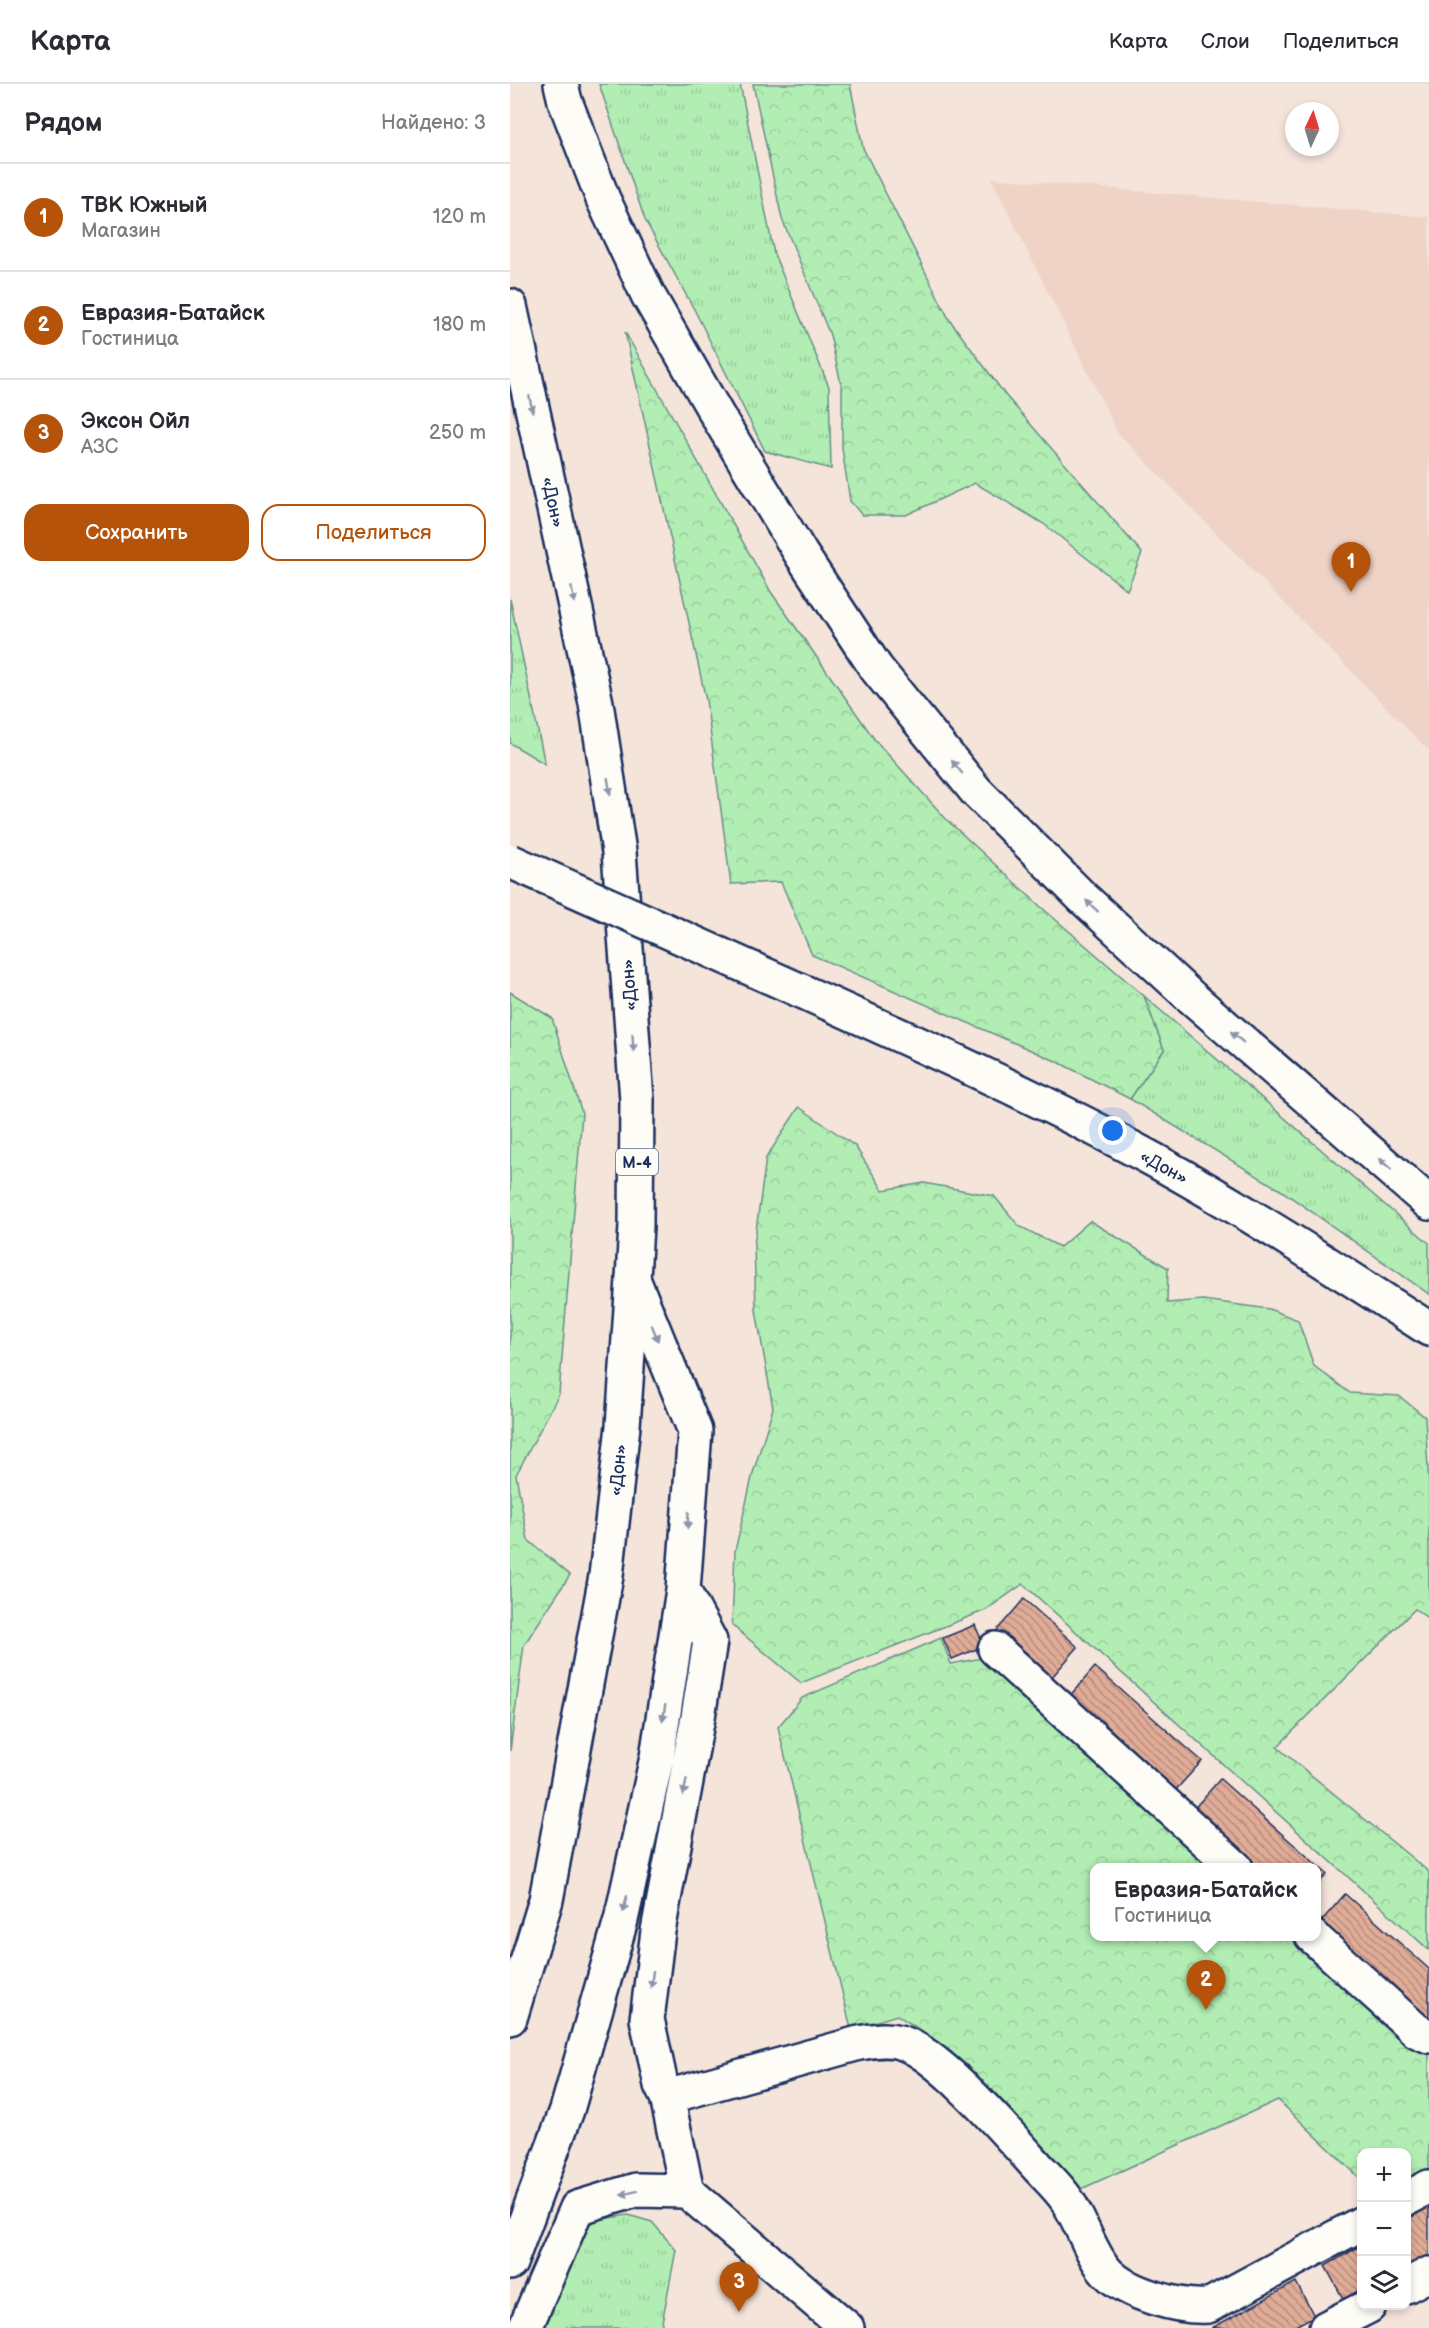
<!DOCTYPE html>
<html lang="ru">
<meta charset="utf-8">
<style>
body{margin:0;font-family:"Balsamiq Sans",sans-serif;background:#f7f7f7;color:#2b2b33}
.controls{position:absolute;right:18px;bottom:18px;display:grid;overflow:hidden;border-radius:12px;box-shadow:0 3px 9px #0003}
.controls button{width:54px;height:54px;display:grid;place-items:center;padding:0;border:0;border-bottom:2px solid #e1e1e2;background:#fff;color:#2b2b33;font:30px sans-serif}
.compass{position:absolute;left:775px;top:18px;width:54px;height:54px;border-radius:50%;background:#fff;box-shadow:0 3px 9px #0003;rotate:4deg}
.you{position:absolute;left:603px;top:1047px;width:21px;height:21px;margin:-15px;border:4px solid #fff;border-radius:50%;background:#1a73e8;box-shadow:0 0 0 9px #1a73e833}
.badge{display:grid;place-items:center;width:39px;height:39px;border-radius:50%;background:#b45309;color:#fff;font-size:20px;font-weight:700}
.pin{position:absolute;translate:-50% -50px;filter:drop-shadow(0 2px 3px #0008)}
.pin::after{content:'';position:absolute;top:32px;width:21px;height:18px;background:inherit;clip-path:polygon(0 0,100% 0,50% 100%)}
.popup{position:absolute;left:580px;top:1779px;width:231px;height:78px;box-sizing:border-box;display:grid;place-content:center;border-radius:12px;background:#fff;filter:drop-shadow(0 2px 4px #0005);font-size:20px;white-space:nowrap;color:#7c7c81}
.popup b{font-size:22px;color:#2b2b33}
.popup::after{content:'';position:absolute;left:50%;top:100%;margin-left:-12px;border:12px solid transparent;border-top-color:#fff}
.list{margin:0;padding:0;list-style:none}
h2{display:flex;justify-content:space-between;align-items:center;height:78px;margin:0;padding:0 24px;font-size:26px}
h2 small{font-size:20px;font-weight:400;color:#7c7c81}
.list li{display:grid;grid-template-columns:39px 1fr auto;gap:18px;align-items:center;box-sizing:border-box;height:108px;padding:0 24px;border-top:2px solid #e1e1e2}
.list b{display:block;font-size:22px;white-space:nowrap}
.list p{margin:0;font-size:20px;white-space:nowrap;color:#7c7c81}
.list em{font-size:20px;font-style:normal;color:#7c7c81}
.actions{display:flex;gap:12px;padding:18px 24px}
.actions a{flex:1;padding:14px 0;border:2px solid #b45309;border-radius:18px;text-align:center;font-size:21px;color:#b45309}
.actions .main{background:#b45309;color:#fff}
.icon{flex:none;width:33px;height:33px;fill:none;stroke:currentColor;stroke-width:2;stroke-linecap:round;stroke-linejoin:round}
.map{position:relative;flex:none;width:919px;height:2244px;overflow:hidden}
header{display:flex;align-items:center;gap:36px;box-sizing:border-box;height:84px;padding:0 30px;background:#fff;border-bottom:2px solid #e1e1e2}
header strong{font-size:28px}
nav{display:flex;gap:33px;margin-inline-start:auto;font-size:21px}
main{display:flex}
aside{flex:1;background:#fff}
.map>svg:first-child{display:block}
.built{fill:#efd3c6}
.grass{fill:url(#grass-tufts);stroke:#668e88;stroke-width:1.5}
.forest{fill:url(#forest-crowns);stroke:#668e88;stroke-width:1.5}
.building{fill:url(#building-back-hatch);stroke:#1b2f5e;stroke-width:1.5}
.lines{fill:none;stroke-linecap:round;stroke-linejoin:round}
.minor-casing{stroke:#1b2f5e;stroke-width:38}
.highway-casing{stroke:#1b2f5e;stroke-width:38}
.minor{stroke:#fdfcf7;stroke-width:33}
.highway{stroke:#fdfcf7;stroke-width:33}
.highway-bridge-casing{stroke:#1b2f5e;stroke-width:38;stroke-linecap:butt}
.highway-bridge{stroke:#fdfcf7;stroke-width:33}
.oneway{fill:#8c96aa}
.labels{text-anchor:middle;stroke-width:6;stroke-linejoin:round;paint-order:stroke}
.shield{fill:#fdfcf7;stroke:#5f6c8c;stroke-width:1.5}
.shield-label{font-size:16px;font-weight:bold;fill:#1b2f5e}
.street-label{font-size:18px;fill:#1b2f5e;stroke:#fdfcf7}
</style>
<header>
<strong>Карта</strong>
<nav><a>Карта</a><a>Слои</a><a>Поделиться</a></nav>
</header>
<main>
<aside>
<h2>Рядом<small>Найдено: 3</small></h2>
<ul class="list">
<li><span class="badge">1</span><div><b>ТВК Южный</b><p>Магазин</p></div><em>120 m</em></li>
<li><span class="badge">2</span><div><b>Евразия-Батайск</b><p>Гостиница</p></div><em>180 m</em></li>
<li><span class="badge">3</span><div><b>Эксон Ойл</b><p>АЗС</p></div><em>250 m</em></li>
</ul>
<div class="actions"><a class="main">Сохранить</a><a>Поделиться</a></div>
</aside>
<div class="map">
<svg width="919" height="2244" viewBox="0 0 919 2244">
<defs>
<pattern id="grass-tufts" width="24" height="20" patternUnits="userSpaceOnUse" patternTransform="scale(1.5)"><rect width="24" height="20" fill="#b2eeb3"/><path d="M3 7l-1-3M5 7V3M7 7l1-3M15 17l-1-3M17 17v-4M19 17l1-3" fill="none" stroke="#98cc9c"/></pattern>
<pattern id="forest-crowns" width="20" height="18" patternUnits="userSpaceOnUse" patternTransform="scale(1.5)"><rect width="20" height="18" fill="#b2eeb3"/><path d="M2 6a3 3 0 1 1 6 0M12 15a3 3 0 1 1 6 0" fill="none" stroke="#98cc9c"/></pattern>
<pattern id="building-back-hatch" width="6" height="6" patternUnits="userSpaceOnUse" patternTransform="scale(1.5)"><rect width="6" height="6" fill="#e1ac97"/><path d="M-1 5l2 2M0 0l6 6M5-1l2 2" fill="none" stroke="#b68c7e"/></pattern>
</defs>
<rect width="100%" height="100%" fill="#f5e4da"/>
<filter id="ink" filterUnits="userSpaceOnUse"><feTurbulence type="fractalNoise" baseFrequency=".0167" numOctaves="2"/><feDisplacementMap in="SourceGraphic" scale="12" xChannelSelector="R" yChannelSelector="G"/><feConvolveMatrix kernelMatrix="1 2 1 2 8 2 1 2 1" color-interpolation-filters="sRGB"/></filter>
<g filter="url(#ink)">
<!-- built -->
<path class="built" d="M481,94L919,133V667L608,349Z"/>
<!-- grass -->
<path class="grass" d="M89,0H230L264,170L319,303L321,385L255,367L185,227L135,136Z
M0,515L35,680L0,659Z
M634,912L919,1159V1210L772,1107L620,1015L654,966Z
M118,2131L142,2138L166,2166L151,2244H33L68,2163L76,2138Z"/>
<!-- forest -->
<path class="forest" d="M243,0H340L353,64L439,235L496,312L632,469L617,506L534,440L465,399L396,431H352L340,417L332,364V304L320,251L272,135Z
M115,248L261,508L365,656L437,736L531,823L634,912L654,966L620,1015L548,978L302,871L271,798L221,800L196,616Z
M0,908L42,934L72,1029L49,1310L6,1391L18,1456L60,1491L14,1561L0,1667Z
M289,1023L345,1062L373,1106L414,1099L484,1112L509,1142L550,1163L580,1137L658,1184L657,1219L693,1216L759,1225L788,1236L804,1282L840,1309L889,1312L915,1333L919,1401V1535L905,1525L767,1663L919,1788V1866L513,1500L476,1526L291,1599L222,1541L225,1467L243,1389L263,1324L246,1226L244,1161L256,1074Z
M431,1554L441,1580L482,1572L714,1783L585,1784V1852L790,1853L919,1965V2085L897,2098L896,2068H852L851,2095L768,2016L571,2105L493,2021L420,1952L387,1931L341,1945L268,1643L292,1614Z"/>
<!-- building -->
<path class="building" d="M514,1515L568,1563L536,1600L482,1552Z
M465,1541L474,1562L442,1575L433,1554Z
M585,1583L692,1677L663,1709L557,1615Z
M710,1695L817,1790L807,1801V1784H746L682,1727Z
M835,1810L919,1885V1930L913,1937L807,1842Z
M919,2123V2171L896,2184V2136Z
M852,2161V2209L835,2218L815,2182Z
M786,2198L804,2232L782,2244H702Z"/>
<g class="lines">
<defs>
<path id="minor" d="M173,1506L200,1557L188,1633L148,1847L137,1935L151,2001L157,2013L177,2107L337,2244
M485,1565L726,1784
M802,1852L907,1947L919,1952
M157,2013L349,1959C363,1957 376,1954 390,1958C428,1968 499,2051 527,2082C537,2093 549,2104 557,2116C570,2135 582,2173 597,2188C617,2210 670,2224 698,2222L852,2139
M896,2115L919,2103
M0,2179L57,2026L111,1836L147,1673L173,1506L185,1347L123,1195
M896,2202L919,2190
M15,2244L67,2124L126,2106L177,2107
M816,2244L859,2222"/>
<path id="highway" d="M51,0L55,17L93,115L138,211L207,331L291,470L366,584L466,707L573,814L680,912L919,1119
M0,222L86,619L109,768L127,1016L126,1141L123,1195L113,1342L96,1492L36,1816L0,1934
M287,905C407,959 528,1013 644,1076C738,1128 828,1186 919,1245"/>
</defs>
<!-- minor casing -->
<use href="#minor" class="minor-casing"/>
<!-- highway casing -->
<use href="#highway" class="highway-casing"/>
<!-- minor -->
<use href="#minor" class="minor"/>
<!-- highway -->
<use href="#highway" class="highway"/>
<defs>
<path id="highway-bridge" d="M0,777L287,905"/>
</defs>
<!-- highway-bridge casing -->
<use href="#highway-bridge" class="highway-bridge-casing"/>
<!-- highway-bridge -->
<use href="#highway-bridge" class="highway-bridge"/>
</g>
<!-- one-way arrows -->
<defs><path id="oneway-solid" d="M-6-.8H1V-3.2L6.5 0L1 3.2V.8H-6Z" transform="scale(1.5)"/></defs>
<g class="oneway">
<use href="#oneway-solid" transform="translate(21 320) rotate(78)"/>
<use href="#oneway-solid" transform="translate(63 511) rotate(78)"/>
<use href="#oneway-solid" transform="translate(447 683) rotate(-129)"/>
<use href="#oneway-solid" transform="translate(99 702) rotate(81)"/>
<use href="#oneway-solid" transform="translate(582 822) rotate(-137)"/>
<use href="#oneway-solid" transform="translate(727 953) rotate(-139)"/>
<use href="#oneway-solid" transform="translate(123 959) rotate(86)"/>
<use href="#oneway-solid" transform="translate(875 1080) rotate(-139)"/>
<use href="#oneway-solid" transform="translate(145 1249) rotate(68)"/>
<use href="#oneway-solid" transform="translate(178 1436) rotate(95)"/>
<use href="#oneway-solid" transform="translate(154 1629) rotate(99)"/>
<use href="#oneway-solid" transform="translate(175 1703) rotate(101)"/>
<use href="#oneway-solid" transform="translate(115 1820) rotate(103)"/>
<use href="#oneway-solid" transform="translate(142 1895) rotate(97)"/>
<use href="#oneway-solid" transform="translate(119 2109) rotate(166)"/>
</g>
</g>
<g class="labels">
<!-- shield labels -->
<rect class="shield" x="106" y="1065" width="42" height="26" rx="4.5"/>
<g class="shield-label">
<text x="127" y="1084">М-4</text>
</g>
<!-- street labels -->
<g class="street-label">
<text transform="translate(43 418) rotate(78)" y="6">«Дон»</text>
<text transform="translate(119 901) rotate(-94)" y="6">«Дон»</text>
<text transform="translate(654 1083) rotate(29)" y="6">«Дон»</text>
<text transform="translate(108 1386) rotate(-84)" y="6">«Дон»</text>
</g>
</g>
</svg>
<div class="controls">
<button>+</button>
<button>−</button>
<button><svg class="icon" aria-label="layers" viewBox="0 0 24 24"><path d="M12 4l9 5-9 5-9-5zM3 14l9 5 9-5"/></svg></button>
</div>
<svg class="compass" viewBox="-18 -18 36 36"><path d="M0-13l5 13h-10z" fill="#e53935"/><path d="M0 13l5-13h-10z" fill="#7c7c81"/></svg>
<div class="you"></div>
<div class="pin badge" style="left:841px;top:508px">1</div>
<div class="pin badge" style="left:696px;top:1926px">2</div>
<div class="popup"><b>Евразия-Батайск</b>Гостиница</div>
<div class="pin badge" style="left:229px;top:2228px">3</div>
</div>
</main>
